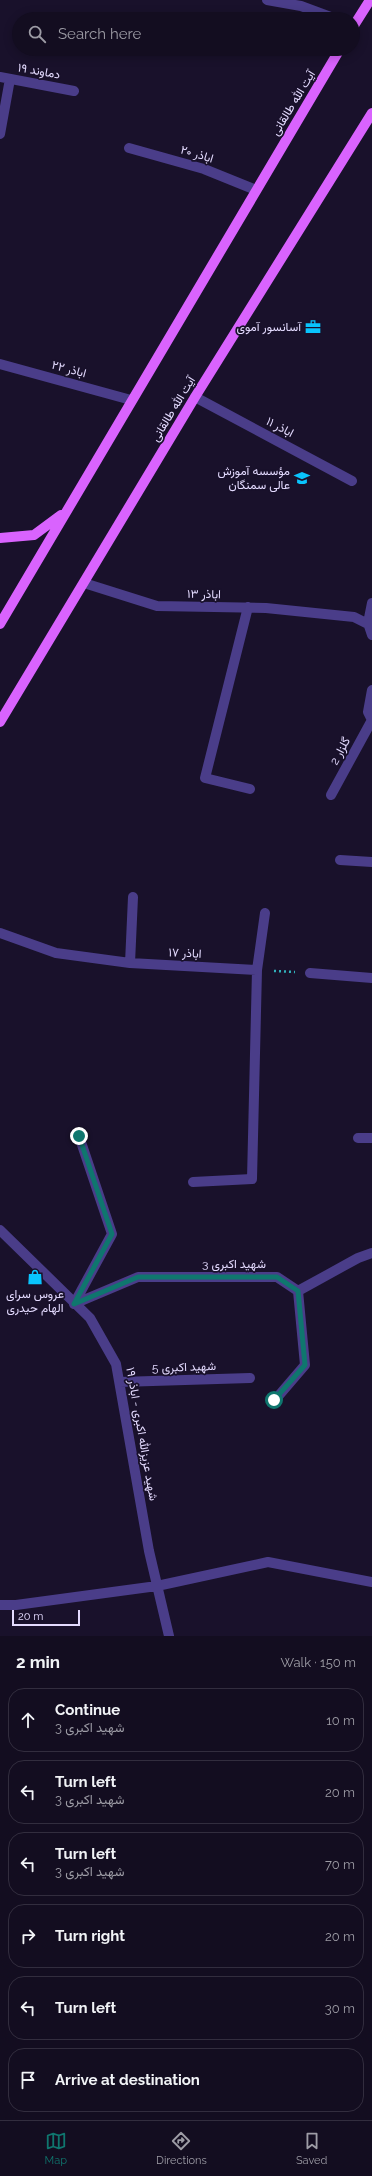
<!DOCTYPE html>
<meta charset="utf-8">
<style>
body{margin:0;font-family:Raleway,Vazirmatn,sans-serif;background:#1c1629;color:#f1f3f6}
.scale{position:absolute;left:12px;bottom:10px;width:68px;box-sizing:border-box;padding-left:4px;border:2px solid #e4dbff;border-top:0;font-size:11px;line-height:14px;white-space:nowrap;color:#e4dbff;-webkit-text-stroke:3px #19112b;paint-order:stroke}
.stop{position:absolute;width:12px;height:12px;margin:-9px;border:3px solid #0f766e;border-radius:50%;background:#fff}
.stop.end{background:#0f766e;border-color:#fff;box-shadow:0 1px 4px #0008}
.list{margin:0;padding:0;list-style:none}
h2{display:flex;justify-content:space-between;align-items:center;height:52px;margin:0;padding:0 16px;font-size:17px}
h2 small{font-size:13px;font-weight:400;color:#9d9ca5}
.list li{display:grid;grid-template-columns:26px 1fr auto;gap:12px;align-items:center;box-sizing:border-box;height:64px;margin:0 8px 8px;padding:0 8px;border:1px solid #322d3e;border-radius:16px}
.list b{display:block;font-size:15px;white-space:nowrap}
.list p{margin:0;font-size:13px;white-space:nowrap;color:#9d9ca5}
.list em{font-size:13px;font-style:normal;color:#9d9ca5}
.icon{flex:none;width:22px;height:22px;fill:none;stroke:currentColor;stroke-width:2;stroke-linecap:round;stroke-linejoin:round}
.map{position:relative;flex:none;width:372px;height:1636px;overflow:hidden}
.search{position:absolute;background:#130d20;box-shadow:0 2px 10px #0003;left:12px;right:12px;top:12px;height:44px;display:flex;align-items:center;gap:10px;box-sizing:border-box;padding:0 14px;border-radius:22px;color:#9d9ca5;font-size:15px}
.sheet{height:484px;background:#130d20}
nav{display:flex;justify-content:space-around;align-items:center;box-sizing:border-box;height:56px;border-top:1px solid #322d3e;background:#130d20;font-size:11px;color:#9d9ca5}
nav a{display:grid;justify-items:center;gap:2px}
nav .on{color:#0f766e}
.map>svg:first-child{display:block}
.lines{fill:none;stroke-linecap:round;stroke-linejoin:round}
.path{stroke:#31b2bc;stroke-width:2.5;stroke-dasharray:2 3;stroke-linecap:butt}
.minor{stroke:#4a3d89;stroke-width:10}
.major{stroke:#d963fe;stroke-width:10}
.route{stroke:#0f766e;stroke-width:5}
.labels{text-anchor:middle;stroke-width:3.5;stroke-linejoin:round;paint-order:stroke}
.street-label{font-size:12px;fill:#e4dbff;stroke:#19112b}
.poi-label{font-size:12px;fill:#e4dbff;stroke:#19112b;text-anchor:end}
</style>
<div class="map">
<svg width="372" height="1636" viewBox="0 0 372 1636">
<rect width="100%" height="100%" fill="#19112b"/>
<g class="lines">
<!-- path -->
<path class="path" d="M274,971L295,972"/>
<!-- minor -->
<path class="minor" d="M267,0L301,6L336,19
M0,77L74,91
M0,134L10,79
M129,148L204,169L256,190
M0,364L131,400
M195,397L352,481
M84,583L157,606L266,608L354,617L372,626
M372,603L368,623L372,635
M248,607L205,778L250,789
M372,690L368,712L372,720
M331,795L372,720
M340,860L372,862
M0,933L56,953L130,963L257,970
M130,963L133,897
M310,973L372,978
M358,1138H372
M193,1182L252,1179L257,970L265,913
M0,1230L90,1318L116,1364L149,1551L169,1636
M298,1291L358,1258L372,1253
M74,1304L138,1277H277L298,1291L305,1365L275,1400
M74,1304L112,1234L79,1136
M120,1382L250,1378
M0,1605H16L157,1586L268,1562L372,1582"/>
<!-- major -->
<path class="major" d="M353,27L370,0
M0,538L34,535L61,515
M0,624L340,49
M0,722L195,397L372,113"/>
</g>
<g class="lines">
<!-- route -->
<path class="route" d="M79,1136L112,1234L74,1304L138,1277H277L298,1291L305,1365L274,1400"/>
</g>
<!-- icons -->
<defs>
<symbol id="office-bare" viewBox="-9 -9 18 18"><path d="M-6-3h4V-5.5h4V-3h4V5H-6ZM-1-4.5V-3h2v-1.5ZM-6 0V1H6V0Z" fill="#09c4fd" stroke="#19112b" stroke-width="2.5" paint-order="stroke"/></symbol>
<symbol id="university-bare" viewBox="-9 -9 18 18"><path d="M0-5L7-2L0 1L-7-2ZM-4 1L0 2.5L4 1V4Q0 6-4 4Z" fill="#09c4fd" stroke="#19112b" stroke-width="2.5" paint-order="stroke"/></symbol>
<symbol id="shop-bare" viewBox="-9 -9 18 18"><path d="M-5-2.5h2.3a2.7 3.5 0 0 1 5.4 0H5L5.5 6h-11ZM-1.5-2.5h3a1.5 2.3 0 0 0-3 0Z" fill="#09c4fd" stroke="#19112b" stroke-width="2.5" paint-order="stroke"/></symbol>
</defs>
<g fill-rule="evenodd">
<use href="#office-bare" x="302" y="316" width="22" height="22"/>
<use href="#university-bare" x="291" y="467" width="22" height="22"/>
<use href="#shop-bare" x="24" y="1266" width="22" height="22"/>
</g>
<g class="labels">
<!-- street labels -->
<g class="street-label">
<text transform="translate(39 71) rotate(10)" y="4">دماوند ۱۹</text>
<text transform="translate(293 103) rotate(-59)" y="4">آیت الله طالقانی</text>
<text transform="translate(197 154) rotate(17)" y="4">اباذر ۲۰</text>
<text transform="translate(69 369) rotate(15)" y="4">اباذر ۲۲</text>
<text transform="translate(173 409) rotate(-59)" y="4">آیت الله طالقانی</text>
<text transform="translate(280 427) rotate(28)" y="4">اباذر ۱۱</text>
<text transform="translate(204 594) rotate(1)" y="4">اباذر ۱۳</text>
<text transform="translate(340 751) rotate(-62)" y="4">گلزار 2</text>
<text transform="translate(185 953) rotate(3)" y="4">اباذر ۱۷</text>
<text x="234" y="1268">شهید اکبری 3</text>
<text transform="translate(184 1367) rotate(-2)" y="4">شهید اکبری 5</text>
<text transform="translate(142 1434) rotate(80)" y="4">شهید عزیزالله اکبری - اباذر ۱۹</text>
</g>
<!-- poi labels -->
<g class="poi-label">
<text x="301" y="331">آسانسور آموی</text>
<text x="290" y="475">مؤسسه آموزش<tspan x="290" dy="14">عالی سمنگان</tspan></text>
<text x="35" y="1298" text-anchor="middle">عروس سرای<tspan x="35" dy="14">الهام حیدری</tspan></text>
</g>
</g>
</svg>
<div class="scale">20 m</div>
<div class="stop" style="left:274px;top:1400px"></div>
<div class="stop end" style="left:79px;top:1136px"></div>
<div class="search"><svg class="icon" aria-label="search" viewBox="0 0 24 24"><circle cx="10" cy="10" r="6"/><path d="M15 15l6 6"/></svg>Search here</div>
</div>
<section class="sheet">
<h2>2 min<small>Walk · 150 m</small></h2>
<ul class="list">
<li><svg class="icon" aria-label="ahead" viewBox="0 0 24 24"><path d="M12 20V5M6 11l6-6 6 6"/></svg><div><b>Continue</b><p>شهید اکبری 3</p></div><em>10 m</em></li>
<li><svg class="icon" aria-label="left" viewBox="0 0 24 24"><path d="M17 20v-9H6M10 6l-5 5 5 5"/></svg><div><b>Turn left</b><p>شهید اکبری 3</p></div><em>20 m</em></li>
<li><svg class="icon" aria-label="left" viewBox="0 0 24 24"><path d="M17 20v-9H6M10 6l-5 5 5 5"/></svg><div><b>Turn left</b><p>شهید اکبری 3</p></div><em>70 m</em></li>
<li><svg class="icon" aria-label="right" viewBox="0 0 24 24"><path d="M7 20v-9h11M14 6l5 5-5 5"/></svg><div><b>Turn right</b></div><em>20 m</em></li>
<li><svg class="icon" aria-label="left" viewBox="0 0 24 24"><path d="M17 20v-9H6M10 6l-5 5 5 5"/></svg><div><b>Turn left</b></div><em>30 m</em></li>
<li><svg class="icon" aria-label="arrive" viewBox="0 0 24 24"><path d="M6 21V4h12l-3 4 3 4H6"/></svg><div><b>Arrive at destination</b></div></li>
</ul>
</section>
<nav>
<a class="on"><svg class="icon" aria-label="map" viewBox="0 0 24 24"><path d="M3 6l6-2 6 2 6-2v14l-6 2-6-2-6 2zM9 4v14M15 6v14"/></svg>Map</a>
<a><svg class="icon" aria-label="directions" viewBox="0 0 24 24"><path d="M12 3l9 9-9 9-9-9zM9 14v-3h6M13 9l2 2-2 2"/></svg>Directions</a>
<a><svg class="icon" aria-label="saved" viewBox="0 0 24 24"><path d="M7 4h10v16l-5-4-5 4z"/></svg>Saved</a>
</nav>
